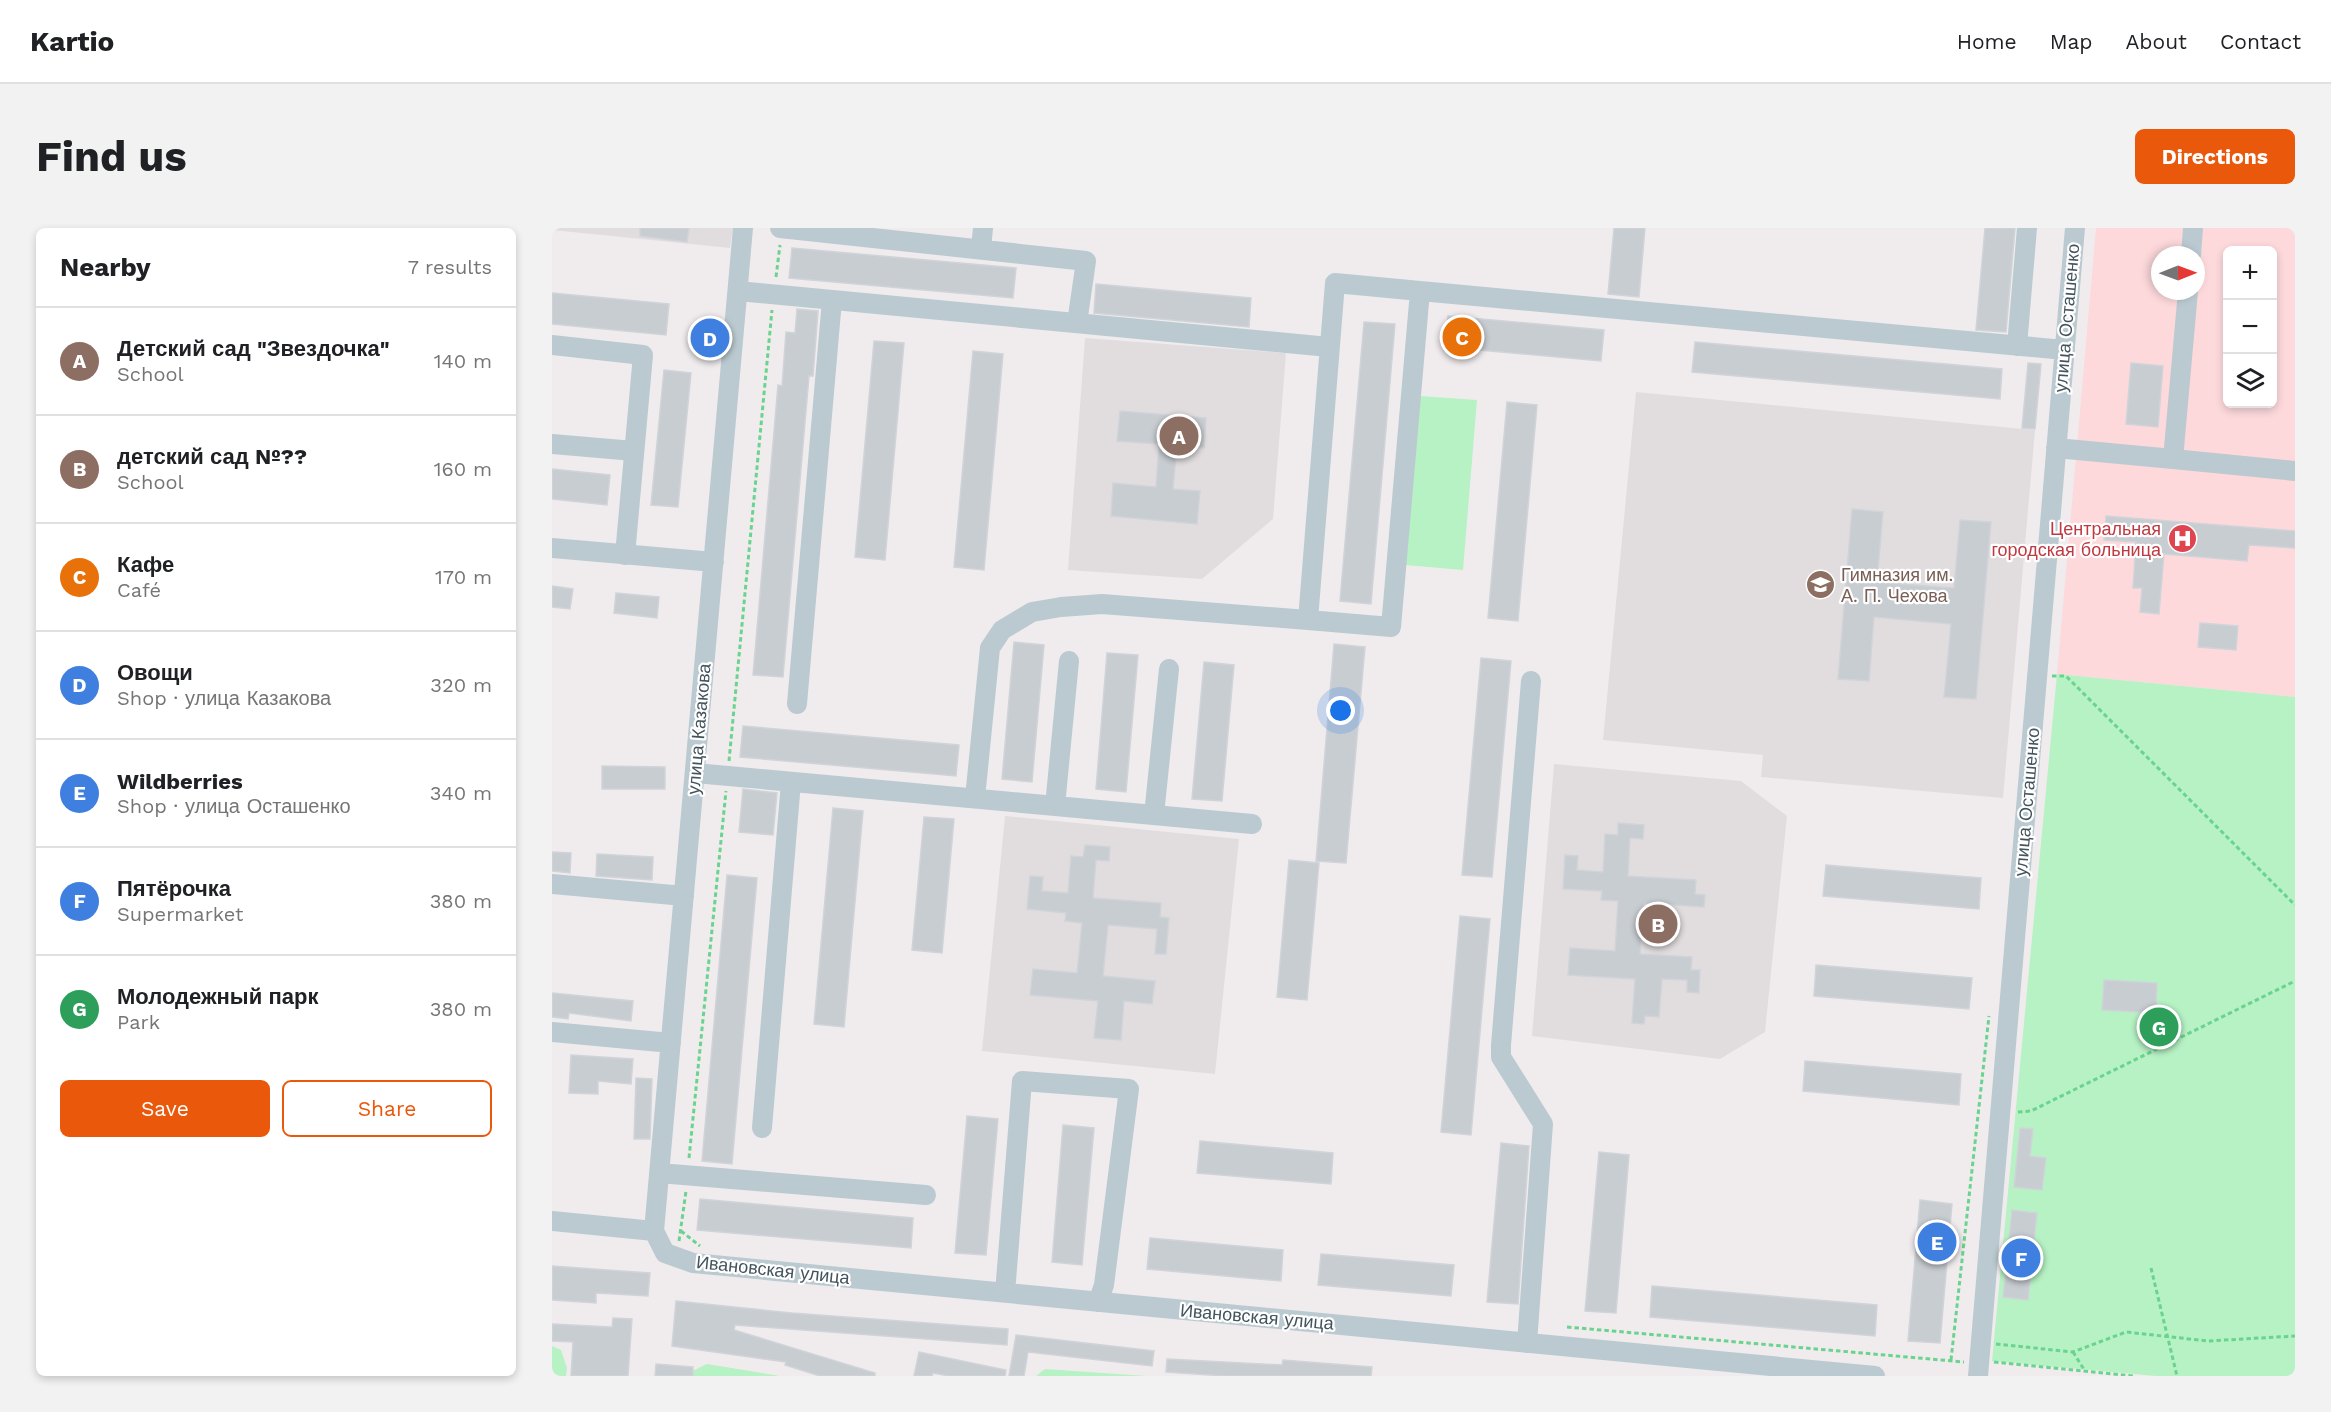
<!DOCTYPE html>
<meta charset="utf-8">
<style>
body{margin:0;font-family:"Work Sans",sans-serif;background:#f2f2f2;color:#202124}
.controls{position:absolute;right:18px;top:18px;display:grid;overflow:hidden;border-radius:9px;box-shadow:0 3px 9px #0003}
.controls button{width:54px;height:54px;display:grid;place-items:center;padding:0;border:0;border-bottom:2px solid #e0e0e0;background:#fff;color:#202124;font:30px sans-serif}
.compass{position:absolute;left:1599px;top:18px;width:54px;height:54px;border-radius:50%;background:#fff;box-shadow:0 3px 9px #0003;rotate:89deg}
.you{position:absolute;left:789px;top:483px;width:21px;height:21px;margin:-15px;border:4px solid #fff;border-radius:50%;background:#1a73e8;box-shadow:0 0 0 9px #1a73e833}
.badge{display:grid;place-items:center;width:39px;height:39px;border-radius:50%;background:#ea580c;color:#fff;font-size:20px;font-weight:700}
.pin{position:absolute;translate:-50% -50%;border:3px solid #fff;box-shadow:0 2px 6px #0006}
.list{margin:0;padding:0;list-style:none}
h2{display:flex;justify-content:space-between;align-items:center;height:78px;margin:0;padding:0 24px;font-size:26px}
h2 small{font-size:20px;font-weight:400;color:#757577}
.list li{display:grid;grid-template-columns:39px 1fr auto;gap:18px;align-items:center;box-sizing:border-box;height:108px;padding:0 24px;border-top:2px solid #e0e0e0}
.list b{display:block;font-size:22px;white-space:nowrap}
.list p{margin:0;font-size:20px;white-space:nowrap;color:#757577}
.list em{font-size:20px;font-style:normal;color:#757577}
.actions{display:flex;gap:12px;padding:18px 24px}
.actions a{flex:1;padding:14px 0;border:2px solid #ea580c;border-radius:9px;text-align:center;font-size:21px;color:#ea580c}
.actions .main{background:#ea580c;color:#fff}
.icon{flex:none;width:33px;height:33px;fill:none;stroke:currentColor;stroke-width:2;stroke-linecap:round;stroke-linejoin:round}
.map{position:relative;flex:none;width:1743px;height:1148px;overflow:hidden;border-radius:9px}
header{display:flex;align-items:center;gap:36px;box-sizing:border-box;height:84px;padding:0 30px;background:#fff;border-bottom:2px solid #e0e0e0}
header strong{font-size:28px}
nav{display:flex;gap:33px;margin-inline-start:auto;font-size:21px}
.intro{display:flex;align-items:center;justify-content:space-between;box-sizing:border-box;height:144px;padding:0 36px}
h1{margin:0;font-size:42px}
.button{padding:15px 27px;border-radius:9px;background:#ea580c;color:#fff;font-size:21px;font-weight:700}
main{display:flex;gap:36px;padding:0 36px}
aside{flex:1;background:#fff;border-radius:9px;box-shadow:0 3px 9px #0003}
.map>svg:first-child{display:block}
.education{fill:#e1dddf}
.medical{fill:#fdd9dc;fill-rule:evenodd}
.green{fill:#b6f2c4}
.building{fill:#c8cdd2;stroke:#d0d4d9;stroke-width:1.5}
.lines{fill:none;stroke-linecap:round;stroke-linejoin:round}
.path{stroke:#6bd390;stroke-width:3;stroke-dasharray:4.5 3;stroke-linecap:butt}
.minor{stroke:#bbcad1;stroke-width:20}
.labels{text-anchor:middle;stroke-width:4.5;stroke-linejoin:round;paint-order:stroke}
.street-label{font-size:18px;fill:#43545c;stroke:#fff}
.health-label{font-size:18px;fill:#be3a42;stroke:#fff;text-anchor:end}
.education-label{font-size:18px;fill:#785e54;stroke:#fff;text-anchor:start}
</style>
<header>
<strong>Kartio</strong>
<nav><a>Home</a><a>Map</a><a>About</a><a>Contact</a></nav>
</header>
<div class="intro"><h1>Find us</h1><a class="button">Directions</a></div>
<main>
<aside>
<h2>Nearby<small>7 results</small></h2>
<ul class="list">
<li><span class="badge" style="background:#8d6e63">A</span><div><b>Детский сад &quot;Звездочка&quot;</b><p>School</p></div><em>140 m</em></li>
<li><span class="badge" style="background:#8d6e63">B</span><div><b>детский сад №??</b><p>School</p></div><em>160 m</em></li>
<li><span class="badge" style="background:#e8710a">C</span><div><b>Кафе</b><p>Café</p></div><em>170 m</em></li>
<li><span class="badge" style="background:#3f7fe0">D</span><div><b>Овощи</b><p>Shop · улица Казакова</p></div><em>320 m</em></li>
<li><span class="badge" style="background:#3f7fe0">E</span><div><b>Wildberries</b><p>Shop · улица Осташенко</p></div><em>340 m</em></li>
<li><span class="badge" style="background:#3f7fe0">F</span><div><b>Пятёрочка</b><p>Supermarket</p></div><em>380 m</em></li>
<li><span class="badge" style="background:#2e9e5b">G</span><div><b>Молодежный парк</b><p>Park</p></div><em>380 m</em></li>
</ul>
<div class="actions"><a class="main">Save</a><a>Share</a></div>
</aside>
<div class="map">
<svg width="1743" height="1148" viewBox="0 0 1743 1148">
<rect width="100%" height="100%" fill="#f0eced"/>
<!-- education -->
<path class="education" d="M0,0H181L178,20L0,2Z
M533,110L734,125L721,291L650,351L516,342Z
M1084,164L1483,202L1451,570L1209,549L1211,527L1051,512Z
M1002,536L1189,553L1235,588L1213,804L1168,831L980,808Z
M453,588L687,611L663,846L430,823Z"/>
<!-- medical -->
<path class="medical" d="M1544,0H1743V469L1505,446ZM1676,22H1720V176H1676ZM1608,27H1644V63H1608Z"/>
<!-- green -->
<path class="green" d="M868,168L925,172L911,342L853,337Z
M1505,446L1743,469V1148H1604L1440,1133Z
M0,1118L9,1122L15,1140L14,1148H0Z
M155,1136L222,1147L227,1148H130Z
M493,1141L594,1148H484Z"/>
<!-- building -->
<path class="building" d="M88,0H137L135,14L88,8Z
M1062,0H1093L1087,69L1056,66Z
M1433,0H1463L1454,104L1424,102Z
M240,20L464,40L461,70L237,50Z
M544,56L699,70L697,99L542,85Z
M0,65L117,76L114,107L0,96Z
M245,81L266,83L261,148H257L231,449L201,447L226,157L230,158L234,104L243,105Z
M896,88L1052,102L1049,133L893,119Z
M812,94L843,96L819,376L788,373Z
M322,113L352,115L333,332L303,329Z
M1143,114L1450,141L1448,171L1140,144Z
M421,123L451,126L432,342L402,339Z
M1476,135L1489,136L1483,201L1470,200Z
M1579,135L1611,138L1606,199L1574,196Z
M112,142L139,145L126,279L99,277Z
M955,174L985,177L966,393L936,390Z
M568,183L654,190L652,220L625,217L621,261L648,263L645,296L559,288L561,255L604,259L607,216L565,213Z
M0,241L58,247L55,277L0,271Z
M1300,281L1331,284L1325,354L1402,360L1408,292L1439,294L1424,471L1392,469L1399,396L1322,389L1317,453L1286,451Z
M1554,288L1743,303V320L1697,317L1695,333L1612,326L1607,386L1588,384L1590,360H1581L1584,314L1552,312Z
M0,358L21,361L18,381L0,379Z
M64,365L107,369L105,390L62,385Z
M1648,395L1686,398L1684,422L1646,419Z
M462,414L492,417L480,554L450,551Z
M782,416L813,419L794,635L764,633Z
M555,425L586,427L574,564L544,561Z
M929,430L959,433L940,649L910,647Z
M652,434L682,437L670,573L640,571Z
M191,498L407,517L404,548L188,529Z
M50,538L113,539V561H50Z
M191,561L225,565L221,607L187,604Z
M281,580L311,583L292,799L262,796Z
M372,589L402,591L390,725L360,722Z
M1066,595L1092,597L1091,611L1078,610L1076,648L1144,652L1143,666L1153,667L1152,679L1092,675L1088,726L1140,729L1139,742H1148L1147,765L1135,764V752L1110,751L1107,789L1093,788L1092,796L1080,795L1083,751L1016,747L1018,720L1063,723L1066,673L1049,672L1050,663L1011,661L1013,627L1026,628L1025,642L1051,644L1053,606L1066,607Z
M533,617L558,619L557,633L544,632L541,670L609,675L608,689L617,690L614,726H603L605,701L556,697L551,748L603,753L600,776L572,773L569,812L542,810L546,773L478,767L481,741L525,745L530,695L513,693L514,685L475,681L478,648L491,649L490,663L516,665L519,628L531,629Z
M0,624L19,625L18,645L0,643Z
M45,626L101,629L100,652L44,648Z
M737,632L767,635L755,772L725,769Z
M1274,637L1429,650L1427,681L1271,668Z
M175,647L205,650L180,936L150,933Z
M908,688L938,691L919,907L889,904Z
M1264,737L1420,750L1417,781L1262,768Z
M1552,752L1605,755L1604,785L1550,782Z
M0,765L81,773L79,793L17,785L16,791L0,789Z
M19,827L81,831L79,856L46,853V866L17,865Z
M1253,833L1409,846L1407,877L1251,863Z
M84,850L100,851L98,911H82Z
M415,888L446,891L434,1027L403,1025Z
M511,897L542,900L530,1037L500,1034Z
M1468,900L1481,901L1478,928L1494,930L1490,962L1462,959Z
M648,913L781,925L779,956L645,945Z
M949,915L977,918L966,1076L935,1074Z
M1047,924L1077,927L1064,1085L1033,1083Z
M148,971L361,990L359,1020L145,1002Z
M1368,972L1400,976L1388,1115L1356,1113Z
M1460,982L1485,985L1476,1072L1451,1069Z
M598,1010L731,1022L729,1053L595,1041Z
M769,1026L902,1037L899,1068L766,1057Z
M0,1038L98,1045L96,1068L44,1065V1075L0,1072Z
M1100,1058L1325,1077L1323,1108L1098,1089Z
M124,1073L240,1085L456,1101L455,1117L183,1097L182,1102L323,1145V1148H268L233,1137L234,1134L120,1118Z
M61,1090L80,1091L76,1148H19L21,1114L0,1113V1096L60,1099Z
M464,1107L602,1123L600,1138L476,1124L472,1148H457Z
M367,1124L454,1142L453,1148H397L381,1145L380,1148H362Z
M615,1131L730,1137L731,1132L820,1139L819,1148H673L614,1144Z
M104,1136L141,1139V1148H103Z"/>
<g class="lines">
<!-- path -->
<path class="path" d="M224,49L228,17
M1500,448H1514L1743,677
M177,533L220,82
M1466,884L1479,883L1743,753
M137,930L174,563
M129,1003L148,1018
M127,1013L134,963
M1599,1040L1625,1148
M1015,1099L1412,1134
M1444,1116L1521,1124L1574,1104L1656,1113L1743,1108
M1521,1124L1533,1143
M1399,1132L1437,788
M1442,1134L1582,1148"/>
<!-- minor -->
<path class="minor" d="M228,0L534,33L525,95
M429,21L431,0
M1639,27L1641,0
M186,63L777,119
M868,63L1513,122
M0,117L91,127L73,327
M1465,118L1475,0
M0,216L82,223
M1504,220L1621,231L1636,63
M1621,231L1743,243
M0,320L162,334
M245,476L280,72
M143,545L700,596
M423,570L438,420L450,402L480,384L509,379L550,376L756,392L783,55L868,63L839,399L756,392
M503,578L517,433
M602,587L617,441
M0,656L132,668
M0,804L119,815
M210,900L239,554
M107,945L374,967
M0,993L102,1003
M102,1003L113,1025L141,1035L1323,1148
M102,1003L191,0
M453,1065L470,853L577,861L552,1057L546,1074
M975,1115L991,896L949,829V817L979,453
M1426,1148L1523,0"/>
</g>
<!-- icons -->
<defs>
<symbol id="hospital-disc" viewBox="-11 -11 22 22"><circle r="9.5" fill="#e0444e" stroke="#fff"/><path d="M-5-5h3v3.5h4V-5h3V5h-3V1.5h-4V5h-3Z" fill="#fff"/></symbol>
<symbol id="school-disc" viewBox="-11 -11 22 22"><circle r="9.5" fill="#8d6e63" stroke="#fff"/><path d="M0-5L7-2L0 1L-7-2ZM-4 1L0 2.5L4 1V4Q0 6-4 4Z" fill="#fff"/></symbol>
</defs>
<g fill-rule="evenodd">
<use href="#hospital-disc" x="1614" y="294" width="33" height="33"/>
<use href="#school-disc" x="1252" y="340" width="33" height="33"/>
</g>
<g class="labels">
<!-- street labels -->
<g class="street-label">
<text transform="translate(1515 90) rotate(-85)" y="6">улица Осташенко</text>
<text transform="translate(147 501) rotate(-85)" y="6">улица Казакова</text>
<text transform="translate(1475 574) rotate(-85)" y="6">улица Осташенко</text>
<text transform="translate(221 1042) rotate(6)" y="6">Ивановская улица</text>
<text transform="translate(705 1089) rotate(5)" y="6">Ивановская улица</text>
</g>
<!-- health labels -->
<g class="health-label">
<text x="1609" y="307">Центральная<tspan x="1609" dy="21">городская больница</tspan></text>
</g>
<!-- education labels -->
<g class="education-label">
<text x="1289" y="353">Гимназия им.<tspan x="1289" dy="21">А. П. Чехова</tspan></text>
</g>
</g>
</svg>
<div class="controls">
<button>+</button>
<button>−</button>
<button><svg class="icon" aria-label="layers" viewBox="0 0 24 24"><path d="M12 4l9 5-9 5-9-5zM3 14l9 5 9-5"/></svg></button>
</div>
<svg class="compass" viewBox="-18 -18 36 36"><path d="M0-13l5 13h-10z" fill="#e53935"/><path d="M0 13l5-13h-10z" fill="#757577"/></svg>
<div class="you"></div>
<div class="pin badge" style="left:627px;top:208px;background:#8d6e63">A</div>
<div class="pin badge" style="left:1106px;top:696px;background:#8d6e63">B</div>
<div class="pin badge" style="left:910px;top:109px;background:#e8710a">C</div>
<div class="pin badge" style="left:158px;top:110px;background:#3f7fe0">D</div>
<div class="pin badge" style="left:1385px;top:1014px;background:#3f7fe0">E</div>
<div class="pin badge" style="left:1469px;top:1030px;background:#3f7fe0">F</div>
<div class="pin badge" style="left:1607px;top:799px;background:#2e9e5b">G</div>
</div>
</main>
